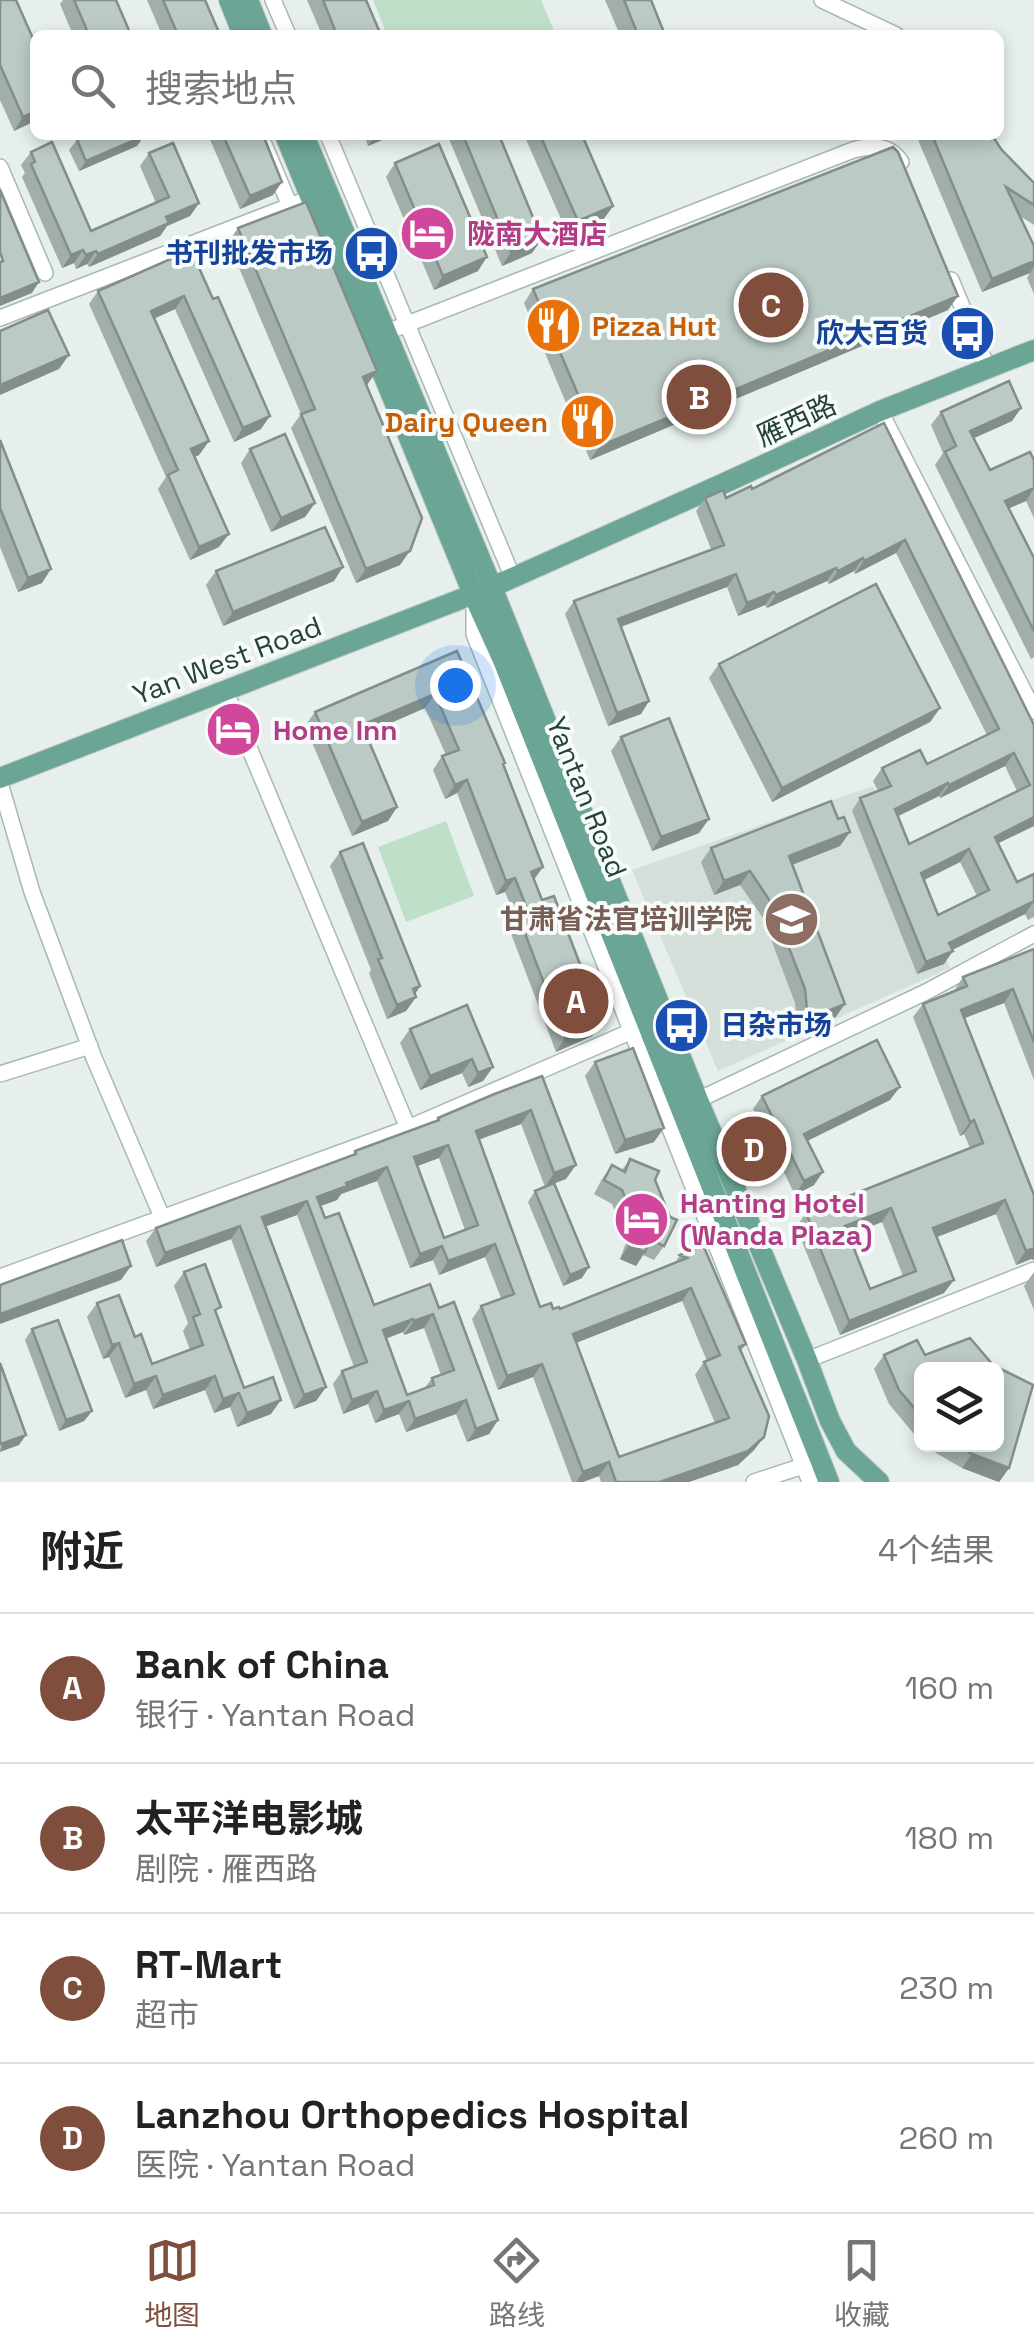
<!DOCTYPE html>
<html lang="zh">
<meta charset="utf-8">
<style>
body{margin:0;font-family:"Space Grotesk","Noto Sans SC",sans-serif;background:#f2f2f2;color:#222}
.controls{position:absolute;right:30px;bottom:30px;display:grid;overflow:hidden;border-radius:15px;box-shadow:0 5px 15px #0003}
.controls button{width:90px;height:90px;display:grid;place-items:center;padding:0;border:0;border-bottom:2px solid #e0e0e0;background:#fff;color:#222;font:50px sans-serif}
.you{position:absolute;left:455px;top:685px;width:35px;height:35px;margin:-25px;border:8px solid #fff;border-radius:50%;background:#1a73e8;box-shadow:0 0 0 15px #1a73e833}
.badge{display:grid;place-items:center;width:65px;height:65px;border-radius:50%;background:#804e3d;color:#fff;font-size:32px;font-weight:700}
.pin{position:absolute;translate:-50% -50%;border:5px solid #fff;box-shadow:0 2px 10px #0006}
.list{margin:0;padding:0;list-style:none}
h2{display:flex;justify-content:space-between;align-items:center;height:130px;margin:0;padding:0 40px;font-size:42px}
h2 small{font-size:32px;font-weight:400;color:#767676}
.list li{display:grid;grid-template-columns:65px 1fr auto;gap:30px;align-items:center;box-sizing:border-box;height:150px;padding:0 40px;border-top:2px solid #e0e0e0}
.list b{display:block;font-size:38px;white-space:nowrap}
.list p{margin:0;font-size:32px;white-space:nowrap;color:#767676}
.list em{font-size:32px;font-style:normal;color:#767676}
.icon{flex:none;width:55px;height:55px;fill:none;stroke:currentColor;stroke-width:2;stroke-linecap:round;stroke-linejoin:round}
.map{position:relative;flex:none;width:1034px;height:1482px;overflow:hidden}
.search{position:absolute;background:#fff;box-shadow:0 5px 15px #0003;left:30px;right:30px;top:30px;height:110px;display:flex;align-items:center;gap:25px;box-sizing:border-box;padding:0 35px;border-radius:15px;color:#767676;font-size:38px}
.sheet{height:730px;background:#fff}
nav{display:flex;justify-content:space-around;align-items:center;box-sizing:border-box;height:140px;border-top:2px solid #e0e0e0;background:#fff;font-size:28px;color:#767676}
nav a{display:grid;justify-items:center;gap:5px}
nav .on{color:#804e3d}
.map>svg:first-child{display:block}
.built{fill:#d4dfda}
.green{fill:#bfe0c8}
.lines{fill:none;stroke-linecap:round;stroke-linejoin:round}
.minor-casing{stroke:#a8b8b2;stroke-width:18}
.major-casing{stroke:#c2cac8;stroke-width:22}
.minor{stroke:#fff;stroke-width:15}
.major{stroke:#6aa596;stroke-width:20}
.wall{fill:#a1aea9;fill-rule:evenodd}
.shaded-wall{fill:#838d89}
.building{fill:#bbcac4;stroke:#838d89;stroke-width:2.5;fill-rule:evenodd}
.labels{text-anchor:middle;stroke-width:8;stroke-linejoin:round;paint-order:stroke}
.hotel-label{font-size:28px;font-weight:bold;fill:#b23c85;stroke:#f7fbf9;text-anchor:start}
.transit-label{font-size:28px;font-weight:bold;fill:#164399;stroke:#f7fbf9;text-anchor:end}
.food-label{font-size:28px;font-weight:bold;fill:#c56008;stroke:#f7fbf9;text-anchor:start}
.street-label{font-size:28px;fill:#24423a;stroke:#f7fbf9}
.education-label{font-size:28px;font-weight:bold;fill:#785e54;stroke:#f7fbf9;text-anchor:end}
</style>
<div class="map">
<svg width="1034" height="1482" viewBox="0 0 1034 1482">
<rect width="100%" height="100%" fill="#e6efeb"/>
<!-- built -->
<path class="built" d="M873,786L950,968L718,1071L632,870Z"/>
<!-- green -->
<path class="green" d="M373,0H541L556,35H387Z
M446,821L474,896L406,922L378,847Z"/>
<g class="lines">
<defs>
<path id="minor" d="M273,0L288,35
M822,0L896,35
M260,135L290,206
M328,135L513,578
M0,167L45,273
M951,280L988,369
M0,318L318,195
M387,332L853,150C871,145 890,145 901,162
M880,411L1034,711
M474,603V634L810,1482
M225,690L408,1128
M0,783L32,892L94,1058L162,1217
M0,1074L90,1046
M698,1100L926,992L1034,934
M0,1277L408,1128L639,1028
M807,1360L1034,1270
M754,1482L812,1463"/>
<path id="major" d="M229,0L243,35
M248,0L262,35
M285,135L473,594L503,660L829,1482
M304,135L492,587L698,1100L807,1360L830,1421L846,1451L879,1482
M0,778L492,587L729,481L880,411L1034,350"/>
</defs>
<!-- minor casing -->
<use href="#minor" class="minor-casing"/>
<!-- major casing -->
<use href="#major" class="major-casing"/>
<!-- minor -->
<use href="#minor" class="minor"/>
<!-- major -->
<use href="#major" class="major"/>
</g>
<!-- wall -->
<path class="wall" d="M0,0L35,121L14,131L0,100Z
M63,0H116L131,35H73L60,4Z
M147,0H205L206,35H162Z
M307,0H366L381,35H322Z
M605,0H651L665,35H620Z
M208,135H263L273,195L240,209Z
M364,135H394L368,146Z
M452,135H499L532,253L502,266L449,139Z
M524,135H582L613,206L603,220L568,235Z
M916,135H992L1001,149L1034,183V225L1020,216L1034,246V294L1027,278L1030,273L982,292Z
M144,136L137,146L79,171L69,150L77,140Z
M31,152L91,231L156,203L140,166L149,153L199,203L190,216L167,226L160,236L89,267L87,264L76,269L74,263L62,268L22,177L25,173L21,165Z
M395,163L478,271L434,290L386,177Z
M238,228L366,385L400,565L356,583L291,428L301,414L228,242Z
M191,250L261,429L234,442L175,309L154,319L209,441L199,455L195,457L219,547L190,560L158,489L166,477L89,304L98,291Z
M533,289L948,310L590,460L524,303Z
M1021,408L1012,421L974,438L990,470L1034,460V518L1026,501L1009,508L1034,558V657L1031,659L935,465L943,453L931,425L941,412Z
M884,423L1034,725V826L998,843L1017,882L1034,874V917L1028,920L1025,914L952,950L944,964L917,974L852,811L860,798L878,791L873,781L882,768L927,764L987,735L896,553L855,574L854,571L829,584L827,581L767,608L765,605L738,616L727,587L621,627L649,701L641,714L608,726L565,614L574,601L711,549L696,511L705,498H726L752,489ZM1005,766L1017,791L909,844L898,816L939,796L940,798ZM960,862L977,896L938,915L924,880Z
M0,440L42,583L18,592L0,547Z
M250,449L315,503L305,517L271,532L241,463Z
M216,571L334,581L223,626L206,585Z
M457,651L504,765L534,880L592,1036L556,1052L507,923L514,914L505,892L496,895L457,793L445,799L433,770L442,756L446,755L425,708L366,734L397,807L388,821L352,836L305,726L315,712Z
M719,664L940,708L930,722L772,802L709,678Z
M621,737L699,833L652,851L611,751Z
M840,846L792,865L835,1018L798,1033L795,1003L763,918L740,885L714,895L701,862L711,848Z
M340,852L420,986L415,994L416,997L406,1011L387,1019L369,973L371,970L330,866Z
M1034,949V1080L1004,1003L964,1018L1031,1259L1016,1265L996,1214L937,1237L944,1293L840,1335L796,1227L806,1213L970,1148L964,1134L960,1136L913,1017L923,1004L954,991L963,977ZM882,1222L903,1276L870,1289L848,1235Z
M410,1029L493,1067L483,1081L468,1087L462,1073L420,1090L400,1043Z
M595,1062L654,1142L615,1154L585,1076Z
M542,1076L566,1179L554,1183L582,1278L563,1286L528,1202L535,1191L545,1187L521,1124L479,1140L540,1307L560,1309L674,1264L680,1255L703,1245L746,1344L741,1351L764,1437L754,1450L738,1465L689,1482H601L599,1476L583,1482H572L533,1377L498,1390L472,1319L481,1306L501,1298L485,1257L439,1275L433,1260L410,1268L377,1181L341,1194L337,1200L320,1206L325,1218L374,1305L439,1308L498,1420L489,1434L467,1442L456,1414L406,1432L399,1414L375,1423L368,1404L343,1414L333,1384L342,1371L354,1367L297,1215L266,1226L326,1387L316,1401L294,1409L231,1239L156,1267L146,1241L156,1228L352,1155L355,1151L436,1121L438,1118ZM439,1158L465,1230L444,1238L417,1166ZM682,1301L707,1361L704,1362L695,1375L715,1423L619,1457L576,1343ZM424,1328L441,1375L432,1378L424,1389L407,1395L386,1339L403,1332L404,1335Z
M762,1096L890,1100L807,1141L814,1185L795,1195L753,1109Z
M630,1159L655,1180L664,1246L654,1260L643,1255L636,1266L620,1259L627,1240L612,1204L594,1194L602,1179L612,1165L622,1170Z
M184,1272L217,1314L244,1388L271,1414L237,1427L230,1407L214,1413L205,1390L153,1409L146,1390L125,1398L109,1357L103,1359L87,1317L97,1303L152,1364L190,1350L183,1331L188,1323L174,1286Z
M1034,1272V1310L1024,1286Z
M32,1329L92,1411L84,1421L59,1431L25,1340Z
M970,1338L993,1365L1033,1385L1009,1468L999,1482L962,1468L936,1453L926,1444H996V1370H922V1440L914,1434L889,1404L874,1369L884,1355L917,1340L925,1355Z"/>
<!-- shaded-wall -->
<path class="shaded-wall" d="M35,112V121L14,131L23,117Z
M376,135H394L368,146Z
M144,136L137,146L79,171L86,161Z
M282,182L273,195L240,209L250,196Z
M199,203L190,216L167,226L160,236L89,267L98,254L166,217Z
M613,206L603,220L568,235L578,221Z
M542,239L532,253L502,266L511,252Z
M83,250L74,263L62,268L71,255Z
M96,251L87,264L76,269L86,255Z
M487,257L478,271L434,290L443,276Z
M1034,261V267L1030,273L982,292L992,279Z
M39,282L32,293L0,306V298Z
M184,296L175,309L141,324L151,311Z
M958,296L948,310L590,460L600,446Z
M69,355L59,369L0,395V385Z
M377,371L367,385L353,391L363,377Z
M1021,408L1012,421L961,444L970,431Z
M270,416L261,429L234,442L243,428Z
M209,441L199,455L182,462L191,449Z
M1034,488L1026,501L996,514L1005,501Z
M315,503L305,517L271,532L281,518Z
M229,534L219,547L190,560L199,547Z
M905,540L896,553L855,574L864,561Z
M410,551L400,565L356,583L366,569Z
M863,558L854,571L829,584L838,571Z
M343,567L334,581L223,626L233,612Z
M836,568L827,581L767,608L776,595Z
M51,569L42,583L18,592L28,578Z
M736,574L727,587L609,631L618,619Z
M774,592L765,605L738,616L747,603Z
M435,694L425,708L353,739L362,725Z
M649,701L641,714L608,726L617,713Z
M940,708L930,722L772,802L782,788Z
M1014,753L1005,766L940,798L949,785Z
M467,780L457,793L445,799L455,785Z
M948,783L939,796L886,822L895,809Z
M397,807L388,821L352,836L362,822Z
M1034,817V826L986,849L995,837Z
M709,819L699,833L652,851L661,837Z
M850,832L840,846L779,870L789,856Z
M969,849L960,862L912,886L921,873Z
M543,867L533,881L531,872Z
M750,871L740,885L714,895L724,881Z
M515,878L505,892L496,895L506,881Z
M1034,901L1025,914L940,956L949,943Z
M953,951L944,964L917,974L926,962Z
M420,986L412,999L416,997L406,1011L387,1019L397,1005L413,989Z
M1013,989L1004,1003L952,1023L961,1010Z
M845,1004L835,1018L798,1033L808,1019Z
M602,1022L592,1036L556,1052L565,1038Z
M472,1059L462,1073L420,1090L430,1076Z
M493,1067L483,1081L468,1087L478,1073Z
M900,1087L890,1100L795,1147L804,1134Z
M531,1110L521,1124L466,1144L476,1131Z
M974,1120L964,1134L960,1136L970,1122Z
M664,1128L654,1142L615,1154L625,1140Z
M448,1145L439,1158L404,1171L414,1157Z
M576,1165L566,1179L545,1187L554,1173Z
M387,1167L377,1181L341,1194L337,1200L310,1210L317,1197L346,1183Z
M823,1172L814,1185L795,1195L804,1181Z
M1005,1200L996,1214L924,1242L933,1228Z
M307,1201L297,1215L253,1231L262,1217Z
M891,1208L882,1222L835,1240L845,1226Z
M240,1226L231,1239L156,1267L165,1253Z
M495,1244L485,1257L439,1275L448,1261Z
M629,1245L645,1252L636,1266L620,1259Z
M442,1246L433,1260L410,1268L420,1254Z
M1034,1248V1260L1031,1259L1016,1265L1026,1251Z
M131,1266L121,1280L0,1324V1314Z
M589,1267L582,1278L563,1286L570,1275Z
M954,1280L944,1293L840,1335L849,1321Z
M691,1288L682,1301L563,1348L573,1334Z
M433,1314L424,1328L404,1335L414,1321Z
M413,1319L403,1332L373,1343L383,1330Z
M119,1343L109,1357L103,1359L112,1345Z
M542,1364L533,1377L498,1390L507,1376Z
M156,1376L146,1390L125,1398L134,1384Z
M215,1376L205,1390L153,1409L163,1395Z
M326,1387L316,1401L294,1409L304,1395Z
M377,1391L368,1404L343,1414L352,1400Z
M239,1393L230,1407L214,1413L223,1399Z
M281,1400L271,1414L237,1427L247,1413Z
M466,1400L456,1414L406,1432L415,1419Z
M409,1401L399,1414L375,1423L384,1410Z
M92,1411L84,1421L59,1431L66,1420Z
M498,1420L489,1434L467,1442L476,1429Z
M26,1435L19,1445L0,1452L1,1444Z
M764,1437L754,1450L738,1465L689,1482H660Z
M972,1454L1009,1468L999,1482L962,1468Z
M609,1462L599,1476L583,1482H576L583,1472Z"/>
<!-- building -->
<path class="building" d="M0,0H16L35,43V112L23,117L0,65Z
M74,0H116L131,35H89Z
M163,0H205L218,30L206,35H178Z
M323,0H366L381,35H337Z
M624,0H651L665,35H638Z
M88,135H144V136L86,161L77,140Z
M223,135H263L282,182L250,196Z
M463,135H499L542,239L511,252Z
M540,135H582L613,206L578,221Z
M932,135H992L1001,149L1034,183V205L1006,187L1034,246V261L992,279Z
M52,142L91,231L169,197L149,153L173,143L199,203L166,217L169,223L98,254L96,251L86,255L83,250L71,255L31,164L35,162L31,152Z
M439,144L487,257L443,276L395,163Z
M893,147L898,152L958,296L600,446L533,289Z
M0,190L39,282L0,298V262L3,261L0,252Z
M306,202L377,371L363,377L422,518L410,551L366,569L301,414L315,409L238,228Z
M191,250L213,299L218,297L270,416L243,428L184,296L151,311L209,441L191,449L229,534L199,547L168,475L178,470L98,291Z
M48,310L69,355L0,385V331Z
M1009,381L1021,408L970,431L990,470L1030,452L1034,460V488L1005,501L1034,558V631L945,452L956,446L941,412Z
M884,423L1034,725V817L995,837L1017,882L1034,874V901L949,943L953,951L926,962L860,798L891,786L882,768L920,750L927,764L999,729L905,540L864,561L863,558L838,571L836,568L776,595L774,592L747,603L736,574L618,619L649,701L617,713L574,601L724,545L705,498L723,490L726,498L751,486L752,489ZM1014,753L1030,785L909,844L895,809L948,783L949,785ZM969,849L989,890L938,915L921,873Z
M285,434L315,503L281,518L250,449Z
M0,440L51,569L28,578L0,508Z
M325,527L343,567L233,612L216,571Z
M876,584L940,708L782,788L719,664Z
M457,651L505,763L503,764L543,867L531,872L542,900L554,896L602,1022L565,1038L516,910L526,906L515,878L506,881L467,780L455,785L442,756L459,750L435,694L362,725L397,807L362,822L315,712Z
M669,718L709,819L661,837L621,737Z
M831,801L838,819L844,817L850,832L789,856L845,1004L808,1019L805,989L772,904L750,871L724,881L711,848Z
M363,843L420,986L413,989L416,997L397,1005L378,959L382,958L340,852Z
M1034,949V1042L1013,989L961,1010L1034,1195V1248L1026,1251L1005,1200L933,1228L954,1280L849,1321L806,1213L983,1143L974,1120L970,1122L923,1004L967,986L963,977ZM891,1208L916,1271L870,1289L845,1226Z
M467,1005L493,1067L478,1073L472,1059L430,1076L410,1029Z
M877,1040L900,1087L804,1134L823,1172L804,1181L762,1096Z
M633,1048L664,1128L625,1140L595,1062Z
M542,1076L576,1165L554,1173L531,1110L476,1131L540,1307L551,1303L553,1309L559,1307L560,1309L687,1258L680,1255L703,1245L746,1344L739,1347L769,1416L764,1437L748,1451L660,1482H616L609,1462L583,1472L542,1364L507,1376L481,1306L514,1294L495,1244L448,1261L442,1246L420,1254L387,1167L346,1183L347,1186L317,1197L325,1218L339,1213L374,1305L430,1284L439,1308L454,1302L498,1420L476,1429L466,1400L415,1419L409,1401L384,1410L377,1391L352,1400L342,1371L367,1362L307,1201L262,1217L326,1387L304,1395L240,1226L165,1253L156,1228L356,1154L355,1151L439,1120L438,1118L492,1095ZM448,1145L478,1225L444,1238L414,1157ZM691,1288L720,1355L704,1362L729,1418L619,1457L573,1334ZM433,1314L454,1370L432,1378L434,1385L407,1395L383,1330L413,1319L414,1321Z
M630,1159L659,1171L655,1180L670,1217L677,1220L664,1246L650,1239L645,1252L629,1245L637,1226L622,1190L604,1180L612,1165L625,1172Z
M554,1183L589,1267L570,1275L535,1191Z
M122,1240L131,1266L0,1314V1285Z
M205,1264L221,1307L215,1310L244,1388L273,1377L281,1400L247,1413L239,1393L223,1399L215,1376L163,1395L156,1376L134,1384L119,1343L112,1345L97,1303L119,1295L135,1337L141,1334L152,1364L203,1345L193,1317L200,1314L184,1272Z
M58,1320L92,1411L66,1420L32,1329Z
M970,1338L993,1365L1033,1385L1009,1468L972,1454L956,1444H996V1370H922V1417L899,1390L884,1355L917,1340L925,1355Z
M0,1363L26,1435L1,1444L0,1442Z"/>
<!-- icons -->
<defs>
<symbol id="hotel-disc" viewBox="-11 -11 22 22"><circle r="9.5" fill="#d1479c" stroke="#f7fbf9"/><path d="M-6-4.5h1.5V1H6V5H4.5V3h-9V5H-6ZM-4 0a1.8 1.8 0 1 1 3.6 0ZM.5 0V-2.5h3Q6-2.5 6 0Z" fill="#fff"/></symbol>
<symbol id="bus-disc" viewBox="-11 -11 22 22"><circle r="9.5" fill="#1a4fb4" stroke="#f7fbf9"/><path d="M-5-6H5V4H4V6H2V4H-2V6H-4V4H-5ZM-3.5-4V0h7V-4ZM-3.5 1.2v1.5H-2V1.2ZM2 1.2v1.5H3.5V1.2Z" fill="#fff"/></symbol>
<symbol id="restaurant-disc" viewBox="-11 -11 22 22"><circle r="9.5" fill="#e8710a" stroke="#f7fbf9"/><path d="M-5-6h1v4h1v-4h1v4h1v-4h1v5L-1.5 .5V6h-2V.5L-5-1ZM5-6V6H3V1.5H1.5Q1.5-4 5-6Z" fill="#fff"/></symbol>
<symbol id="university-disc" viewBox="-11 -11 22 22"><circle r="9.5" fill="#8d6e63" stroke="#f7fbf9"/><path d="M0-5L7-2L0 1L-7-2ZM-4 1L0 2.5L4 1V4Q0 6-4 4Z" fill="#fff"/></symbol>
</defs>
<g fill-rule="evenodd">
<use href="#hotel-disc" x="396" y="202" width="63" height="63"/>
<use href="#bus-disc" x="340" y="222" width="63" height="63"/>
<use href="#restaurant-disc" x="522" y="294" width="63" height="63"/>
<use href="#bus-disc" x="936" y="302" width="63" height="63"/>
<use href="#restaurant-disc" x="556" y="390" width="63" height="63"/>
<use href="#hotel-disc" x="202" y="698" width="63" height="63"/>
<use href="#university-disc" x="760" y="888" width="63" height="63"/>
<use href="#bus-disc" x="650" y="994" width="63" height="63"/>
<use href="#hotel-disc" x="610" y="1188" width="63" height="63"/>
</g>
<g class="labels">
<!-- hotel labels -->
<g class="hotel-label">
<text x="467" y="244">陇南大酒店</text>
<text x="273" y="740">Home Inn</text>
<text x="680" y="1213">Hanting Hotel<tspan x="680" dy="32">(Wanda Plaza)</tspan></text>
</g>
<!-- transit labels -->
<g class="transit-label">
<text x="333" y="263">书刊批发市场</text>
<text x="928" y="343">欣大百货</text>
<text x="720" y="1035" text-anchor="start">日杂市场</text>
</g>
<!-- food labels -->
<g class="food-label">
<text x="592" y="336">Pizza Hut</text>
<text x="548" y="432" text-anchor="end">Dairy Queen</text>
</g>
<!-- street labels -->
<g class="street-label">
<text transform="translate(796 420) rotate(-25)" y="10">雁西路</text>
<text transform="translate(227 660) rotate(-21)" y="10">Yan West Road</text>
<text transform="translate(587 797) rotate(68)" y="10">Yantan Road</text>
</g>
<!-- education labels -->
<g class="education-label">
<text x="752" y="929">甘肃省法官培训学院</text>
</g>
</g>
</svg>
<div class="controls">
<button><svg class="icon" aria-label="layers" viewBox="0 0 24 24"><path d="M12 4l9 5-9 5-9-5zM3 14l9 5 9-5"/></svg></button>
</div>
<div class="you"></div>
<div class="pin badge" style="left:576px;top:1001px">A</div>
<div class="pin badge" style="left:699px;top:397px">B</div>
<div class="pin badge" style="left:771px;top:305px">C</div>
<div class="pin badge" style="left:754px;top:1149px">D</div>
<div class="search"><svg class="icon" aria-label="search" viewBox="0 0 24 24"><circle cx="10" cy="10" r="6"/><path d="M15 15l6 6"/></svg>搜索地点</div>
</div>
<section class="sheet">
<h2>附近<small>4个结果</small></h2>
<ul class="list">
<li><span class="badge">A</span><div><b>Bank of China</b><p>银行 · Yantan Road</p></div><em>160 m</em></li>
<li><span class="badge">B</span><div><b>太平洋电影城</b><p>剧院 · 雁西路</p></div><em>180 m</em></li>
<li><span class="badge">C</span><div><b>RT-Mart</b><p>超市</p></div><em>230 m</em></li>
<li><span class="badge">D</span><div><b>Lanzhou Orthopedics Hospital</b><p>医院 · Yantan Road</p></div><em>260 m</em></li>
</ul>
</section>
<nav>
<a class="on"><svg class="icon" aria-label="map" viewBox="0 0 24 24"><path d="M3 6l6-2 6 2 6-2v14l-6 2-6-2-6 2zM9 4v14M15 6v14"/></svg>地图</a>
<a><svg class="icon" aria-label="directions" viewBox="0 0 24 24"><path d="M12 3l9 9-9 9-9-9zM9 14v-3h6M13 9l2 2-2 2"/></svg>路线</a>
<a><svg class="icon" aria-label="saved" viewBox="0 0 24 24"><path d="M7 4h10v16l-5-4-5 4z"/></svg>收藏</a>
</nav>
